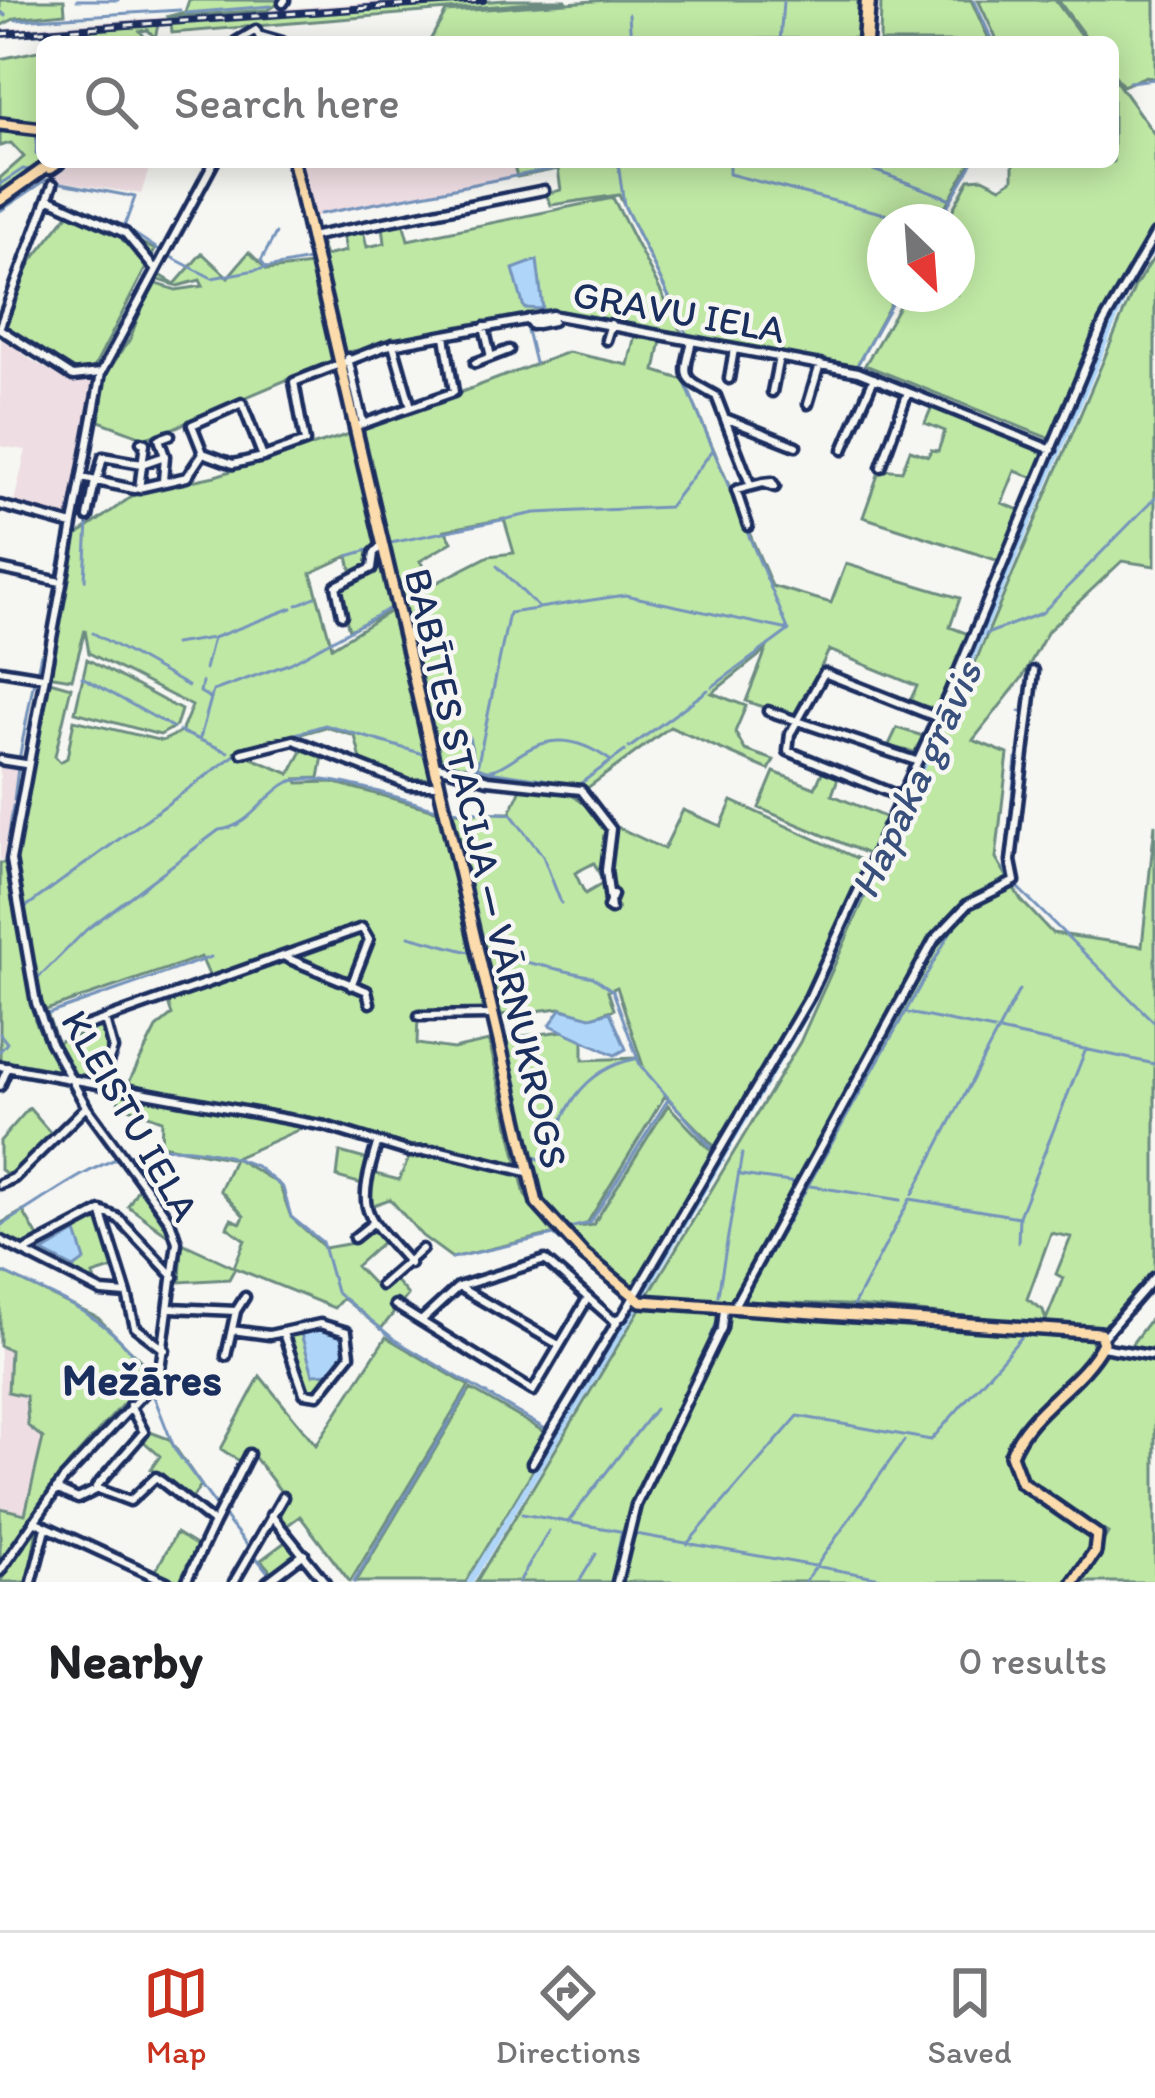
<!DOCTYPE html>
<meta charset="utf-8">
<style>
body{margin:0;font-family:Itim,sans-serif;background:#f2f2f2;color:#202124}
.compass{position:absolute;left:867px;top:204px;width:108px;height:108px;border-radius:50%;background:#fff;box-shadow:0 6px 30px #0003;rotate:155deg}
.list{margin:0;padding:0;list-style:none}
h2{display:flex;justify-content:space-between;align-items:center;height:156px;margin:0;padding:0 48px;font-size:51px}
h2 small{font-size:39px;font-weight:400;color:#757577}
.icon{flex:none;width:66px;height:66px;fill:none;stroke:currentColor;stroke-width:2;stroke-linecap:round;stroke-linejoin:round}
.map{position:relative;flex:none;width:1155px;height:1582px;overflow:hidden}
.search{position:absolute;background:#fff;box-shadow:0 6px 30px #0003;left:36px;right:36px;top:36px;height:132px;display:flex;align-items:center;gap:30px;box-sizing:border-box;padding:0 42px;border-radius:18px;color:#757577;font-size:45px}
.sheet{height:348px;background:#fff}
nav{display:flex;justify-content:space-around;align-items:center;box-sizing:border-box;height:168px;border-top:3px solid #e0e0e0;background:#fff;font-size:33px;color:#757577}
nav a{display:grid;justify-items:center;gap:6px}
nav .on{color:#c8321e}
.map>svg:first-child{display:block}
.built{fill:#eedde2}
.green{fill:#bfe8a4;stroke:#6d8c81;stroke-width:3;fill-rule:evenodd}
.water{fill:#afd6f9;stroke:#7493bb;stroke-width:3}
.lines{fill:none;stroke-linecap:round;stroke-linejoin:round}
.stream{stroke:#7493bb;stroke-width:3}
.canal{stroke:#afd6f9;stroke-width:6}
.minor-casing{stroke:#1b2f5e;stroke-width:15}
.major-casing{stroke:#1b2f5e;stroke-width:18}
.highway-casing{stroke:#1b2f5e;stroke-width:21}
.minor{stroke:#f6f6f2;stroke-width:6}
.major{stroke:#fcdcac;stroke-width:9}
.highway{stroke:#fcdcac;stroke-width:12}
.rail-casing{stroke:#1b2f5e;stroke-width:8}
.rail{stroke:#f6f6f2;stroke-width:3;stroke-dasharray:9;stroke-linecap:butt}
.labels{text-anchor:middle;stroke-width:9;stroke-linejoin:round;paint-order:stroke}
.street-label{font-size:39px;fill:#1b2f5e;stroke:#f6f6f2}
.water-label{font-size:42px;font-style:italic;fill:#39507d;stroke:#f6f6f2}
.quarter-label{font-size:45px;font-weight:bold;fill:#1b2f5e;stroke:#f6f6f2}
</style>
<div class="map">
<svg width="1155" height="1582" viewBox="0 0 1155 1582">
<rect width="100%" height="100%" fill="#f6f6f2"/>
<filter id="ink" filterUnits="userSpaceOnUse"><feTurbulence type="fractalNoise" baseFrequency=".00833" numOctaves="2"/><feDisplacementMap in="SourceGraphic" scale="24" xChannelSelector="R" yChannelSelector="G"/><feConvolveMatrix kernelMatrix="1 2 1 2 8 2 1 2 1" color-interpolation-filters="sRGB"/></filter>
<g filter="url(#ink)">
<!-- built -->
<path class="built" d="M506,0L171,23L0,35V29L391,1Z
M69,162H151L141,194L47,179Z
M299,162H513L517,177L312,217Z
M1,335L31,360L71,381L94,379L69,520L13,506L26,450L0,446Z
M0,765L19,768L8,855L0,861Z
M0,1346L10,1349L8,1392L26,1396L28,1426L43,1438L25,1514L0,1508Z"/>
<!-- green -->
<path class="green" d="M0,0H64L65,13L16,18L0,26Z
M189,0H280V3L268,10L166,17L185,12Z
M506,0H567L172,33L171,23Z
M607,0H858L857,38L429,42L446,12Z
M881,0H971L990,42H880Z
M978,0H1055L1086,42H998Z
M1058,0H1155V79L1146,76L1123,86L1113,73V42H1089Z
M158,25L155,38L148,30L140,31L148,42H71L70,31Z
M42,50V124L0,122V59Z
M1113,77L1155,135V230L1101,322L1053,440L865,365L906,294H957V222H946L969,179L983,178L1001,187L1013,179V162H1113Z
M0,127L42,135L45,162L0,195V178L24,157L11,143L0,146Z
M513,162H971L936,222H885V294H896L856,367L688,336L619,195L551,205L546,194L561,190L558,169L517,177Z
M613,198L682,333L549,313L343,353L319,239L325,256L346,251L343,234L363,230L367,247L385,243L383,226L403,222L408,240Z
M73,208L155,250L94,368L75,372L5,326L30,263Z
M249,252L267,270L312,265L333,360L162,433L145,438L99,421L106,374L130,339L151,282L176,290L203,286L200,280L178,286L153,278L155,272L175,284L202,253L228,277Z
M1155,256V566L1122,561L1048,631L1022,678L973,740L1008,754L996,858L1021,900L1052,933L1142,946L1155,824V1273L1111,1330L844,1305L719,1300L716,1310L1088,1334L1096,1349L1009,1453C1007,1491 1068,1519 1096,1539L1070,1582H476L800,1042L942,725L963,691L1135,286ZM1051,1233L1071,1237L1056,1274L1063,1278L1046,1320L1043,1310L1027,1299Z
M635,335L661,340L655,371L684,380L772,586L831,603L846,564L960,598L950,627L971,635L936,709L909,703L917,686L829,650L796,719L746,701L766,650L712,693L746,706L735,732L745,750L774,760L769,770L670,727L586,789C534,779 482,776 430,763L432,781L411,782L361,760L355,736L326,727L237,752L290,774L303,749L323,756L319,778L296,779L298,783L332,782L442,812L510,813L524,782C566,787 582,797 608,829L613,825L664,849L683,810L721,826L732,801L865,862L789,1027L717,1149L665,1096L586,1225L578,1227L593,1225L668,1105L715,1155L635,1289L600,1264L540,1201L499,1039L563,1031L583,1039V1060L636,1058L642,1063L617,987L608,991L614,1009L591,1018L560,1008L492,1016L479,955L473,954L484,1011L418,1015L417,1044L453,1049L489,1041L525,1195L553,1234L452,1258L422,1236L390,1199L368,1207L365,1198L372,1173L399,1180L414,1146L316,1122L235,1158L279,1184L291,1217L325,1248L353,1243L371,1228L385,1240L356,1266L379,1290L394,1279L408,1295L381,1329L343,1298L334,1308L235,1268L229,1279L180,1282L182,1243L234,1267L245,1240L227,1227L231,1219L241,1223L244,1216L220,1190L234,1159L161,1145L162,1120L118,1104L120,1091L124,1092L156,1028L172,1015L167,1000L212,982L201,957L46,1010L57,1042L104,1026L111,1046L97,1081L73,1076L42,1011L15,861L46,680L71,687L55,756L60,762L67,758L74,720L162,741L181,732L192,706L89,653L85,630L72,679L47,675L75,537L138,492L215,476L353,433L568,352L628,365ZM504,519L514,553L489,556L434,584L420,561L452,542L445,530ZM348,556L352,574L343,578L339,590L349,630L399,606L332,647L311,573ZM594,863L604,883L585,894L575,873Z
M933,404L1046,449L1037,479L1015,471L1002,503L1024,512L1002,562L863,517L880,469L902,471L910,450L928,456L931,450L938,451L945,431L925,423Z
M87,659L181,710L176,726L160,735L75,712Z
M897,728L923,736L915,752L888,747Z
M824,768L839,775L832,795L887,818L870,855L759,808L774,772L815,788Z
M0,863H5L35,1020L59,1071L0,1061Z
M29,1108L54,1137L11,1177L0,1169V1141Z
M340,1152L369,1160L362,1184L337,1177Z
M140,1185L172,1238L128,1206Z
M23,1211L39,1239L21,1247L0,1237V1224Z
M99,1215L118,1267L93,1275L96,1285L37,1255V1247Z
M0,1271L98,1318L154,1374L147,1388L122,1405L69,1464L0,1561V1508L25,1514L43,1438L28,1426L26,1396L8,1392L10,1350L0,1346Z
M1155,1313V1582H1079L1108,1533L1022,1481L1012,1455L1108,1345L1128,1349Z
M329,1326L350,1338C350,1362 330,1378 314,1395L307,1391L287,1336L304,1327ZM316,1328L337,1330L313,1373L305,1343Z
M386,1337L469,1386L350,1582L300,1516L285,1527L275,1515L285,1497L250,1451L242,1463L221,1449L260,1376L316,1445Z
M471,1389L553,1437L466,1582H356Z
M150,1432L169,1439L201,1485L188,1504L151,1469L160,1456L142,1440Z
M37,1529L28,1582H0L33,1530Z
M176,1533L199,1547L183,1582L154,1574Z
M289,1539L301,1554L274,1575L261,1560Z"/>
<!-- water -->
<path class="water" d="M537,260L543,309L524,308L513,269Z
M561,1009L591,1017L610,1012L626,1049L615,1055L550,1025Z
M76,1232L85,1260L74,1268L43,1252Z
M306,1328L337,1330L349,1341L333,1373L313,1374L301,1334Z"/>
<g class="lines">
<!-- stream -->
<path class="stream" d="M77,0H118
M974,0L993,42
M0,11L6,16
M186,13L271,6
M629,14L631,42
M16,20L180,10
M780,42L783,2
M1129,82L1155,79
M0,130L34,133
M36,154L37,132
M618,162L624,205L688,336L856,367L897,294
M729,162V174L916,222
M852,162L951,199
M0,184L23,169L35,171
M0,211L46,180L135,197L124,227L159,250
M320,214L588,162
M938,222L973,162
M167,255L210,277
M266,268L261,261L276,233
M212,278L310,260
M526,326L535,363
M862,369L1050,444
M684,380L744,523
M1056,447L1060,449
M746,529L788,629
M386,544L535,513L669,507L713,450
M379,553L391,602
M348,556L378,547
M497,566L539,608L625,595L789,630
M358,578L382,568
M56,579L66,529
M85,580L88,522
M297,605L315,597
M93,633L188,686
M981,636L1042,613L1155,498
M174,644L213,638
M205,669L213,638L292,608
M37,673L41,654
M82,677L172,727
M202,682L200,692L210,698
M712,687L788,631
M1019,711L1025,712
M179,731L228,752
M469,737L475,764C507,793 530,703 611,761
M200,738L213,691L291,663L390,608
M260,745L325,725L427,755
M629,748L708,690
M438,759C486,775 529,774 577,786L625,751
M19,760L34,680
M477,768L509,613L537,609
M14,800L18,768
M448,810L511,814L543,856L561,903
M6,858L13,806
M1011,881L1005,869L1016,759
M1015,885L1155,1023
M23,909L239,752
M409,936L473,953
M480,952L593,977L613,991L640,1065L723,1161
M38,978L86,930L219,830C251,827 263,795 289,782C319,769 407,801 440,810
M908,1013L994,1030
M48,1014L211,957
M999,1031L1155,1064
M0,1034L7,1043L0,1051
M0,1062L62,1074L36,1019L6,862
M531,1156L548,1162C561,1112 581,1070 635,1059
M234,1158L256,1166L283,1188L291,1217L322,1242L336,1292L395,1340L547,1430
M741,1175L797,1183
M810,1186L901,1200
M913,1194L1019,990
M0,1226C81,1177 132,1127 231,1157
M565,1229L590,1223L667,1101
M1018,1243L1019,1216L1086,1049
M452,1258L554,1235L623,1297
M0,1271C58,1299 123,1320 150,1384
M643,1294L654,1297
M718,1295L742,1154
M742,1303L951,931
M798,1308L844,1310
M848,1310L1038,1323
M851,1310L910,1199L1019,1217
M710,1339L720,1314
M153,1394L175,1450L217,1507
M453,1416L467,1393
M522,1514L625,1532
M223,1515L247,1545
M568,1522L655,1409
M630,1533L898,1581
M687,1544L798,1416L931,1440L1026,1332
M252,1552L270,1575
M274,1581L275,1582
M354,1582L450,1421
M519,1582L549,1531
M579,1582L596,1554
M612,1582L621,1534
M805,1582L904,1441"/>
<!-- canal -->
<path class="canal" d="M642,1296L811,1004L959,688L1128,287L1155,245
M470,1582L637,1305"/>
<defs>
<path id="minor" d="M283,3L285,0
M261,36L282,42
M236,42L256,30L262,42
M50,199L125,233L154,268
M310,237L544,190
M528,319L532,325L553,321L552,315
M0,326L53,184
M484,327L491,357
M0,329L73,376L101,373
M606,340L611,324
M692,341C682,381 682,377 716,396L750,484
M393,344L411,407
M348,358L363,423
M475,363L509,350
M729,379L734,349
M772,392L779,357
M808,404L820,364
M725,418L796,446
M357,426L454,392L445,336
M843,450L874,378
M263,457L305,442L294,382L386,346L552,315L858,372L1052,450
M881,467L908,392
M82,478L134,489L187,477L203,453L192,425L242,403L263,457L233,464L203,453
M97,481L103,457L142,464L165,456L159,439L170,435
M163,481L165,456
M139,489L145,443L141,442
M0,505L72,525
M88,517L95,481
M748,526L736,490L763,483L775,487L772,482L763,483
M0,569L61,582
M342,615L336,586L372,568L374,553L381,546
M0,670L43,677
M768,711L916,761
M242,753L294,740L409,785H438
M0,760L25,764
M435,765L488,780L581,790L611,829L606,870L611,909L608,907L613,895
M901,797L788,751L790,734L824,673L936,717
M285,957L367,991L370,1003
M419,1016L491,1015
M83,1027L362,928L369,940L351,986
M0,1066L325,1126L410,1152L441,1151L527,1172
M100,1084L113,1049L105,1020
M0,1086L8,1067
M377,1144C356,1214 363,1211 410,1264
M0,1184L14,1178L86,1107
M101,1211L127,1294
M354,1238L374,1222
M0,1240L102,1292L127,1294L135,1327L165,1350
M25,1251L101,1211L118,1218L174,1277
M381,1285L422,1249
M459,1287L559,1345
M395,1305L533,1391L586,1301
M171,1308L236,1311L245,1297
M733,1308L934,940L968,904L1015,881L1011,861L1034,671
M421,1321L458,1287L545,1260L613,1320L622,1317L810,996L950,691L1104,322L1155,234
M232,1330L269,1335L320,1324L347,1332L350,1355L318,1395L304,1393L283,1333
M1103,1337L1155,1277
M1102,1347L1155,1356
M226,1356L236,1311
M532,1463L618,1320
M96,1487L144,1432L130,1405
M56,1489L78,1499L98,1489L130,1501L156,1477L214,1523L249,1454
M271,1515L325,1582
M34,1521L167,1582
M0,1571L63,1480L159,1377L177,1242L170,1221L87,1108L50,1041L36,1003L11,860L101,373L214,162
M32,1582L46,1528
M186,1582L214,1523
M234,1582L283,1497
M267,1582L304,1554
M617,1582L636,1505L722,1328L724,1309"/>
<path id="major" d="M0,124L42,129
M293,162L537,1203L584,1255L641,1301L1100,1333L1103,1343C1080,1387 1028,1409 1011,1455L1021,1482L1097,1535L1095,1552L1074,1582
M0,200L53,162"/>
<path id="highway" d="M865,42L868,0
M50,167L57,162"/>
</defs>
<!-- minor casing -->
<use href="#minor" class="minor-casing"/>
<!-- major casing -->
<use href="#major" class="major-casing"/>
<!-- highway casing -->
<use href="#highway" class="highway-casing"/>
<!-- minor -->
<use href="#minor" class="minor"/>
<!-- major -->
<use href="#major" class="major"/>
<!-- highway -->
<use href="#highway" class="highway"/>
<defs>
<path id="rail" d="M0,34L483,0"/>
</defs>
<!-- rail casing -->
<use href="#rail" class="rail-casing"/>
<!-- rail -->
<use href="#rail" class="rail"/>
</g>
</g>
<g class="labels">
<!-- street labels -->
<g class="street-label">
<text transform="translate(679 311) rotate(10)" y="14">GRAVU IELA</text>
<text transform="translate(487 868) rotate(77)" y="14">BABĪTES STACIJA — VĀRNUKROGS</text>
<text transform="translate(131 1115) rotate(60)" y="14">KLEISTU IELA</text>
</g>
<!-- water labels -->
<g class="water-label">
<text transform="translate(915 779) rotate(-65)" y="15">Hapaka grāvis</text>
</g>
<!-- quarter labels -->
<g class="quarter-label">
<text x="142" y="1395">Mežāres</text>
</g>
</g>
</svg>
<svg class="compass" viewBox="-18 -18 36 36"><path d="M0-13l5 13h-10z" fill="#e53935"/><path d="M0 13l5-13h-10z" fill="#757577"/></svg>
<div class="search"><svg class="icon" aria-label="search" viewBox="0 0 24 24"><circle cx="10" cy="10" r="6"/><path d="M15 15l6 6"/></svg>Search here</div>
</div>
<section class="sheet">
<h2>Nearby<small>0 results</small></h2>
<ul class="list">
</ul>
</section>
<nav>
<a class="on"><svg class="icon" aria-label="map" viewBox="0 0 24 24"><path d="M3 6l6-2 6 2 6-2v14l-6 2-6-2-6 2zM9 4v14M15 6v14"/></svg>Map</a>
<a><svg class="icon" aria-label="directions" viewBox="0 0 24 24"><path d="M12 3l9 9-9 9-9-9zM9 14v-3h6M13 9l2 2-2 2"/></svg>Directions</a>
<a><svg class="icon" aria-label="saved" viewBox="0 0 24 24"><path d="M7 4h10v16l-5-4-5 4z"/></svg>Saved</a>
</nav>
